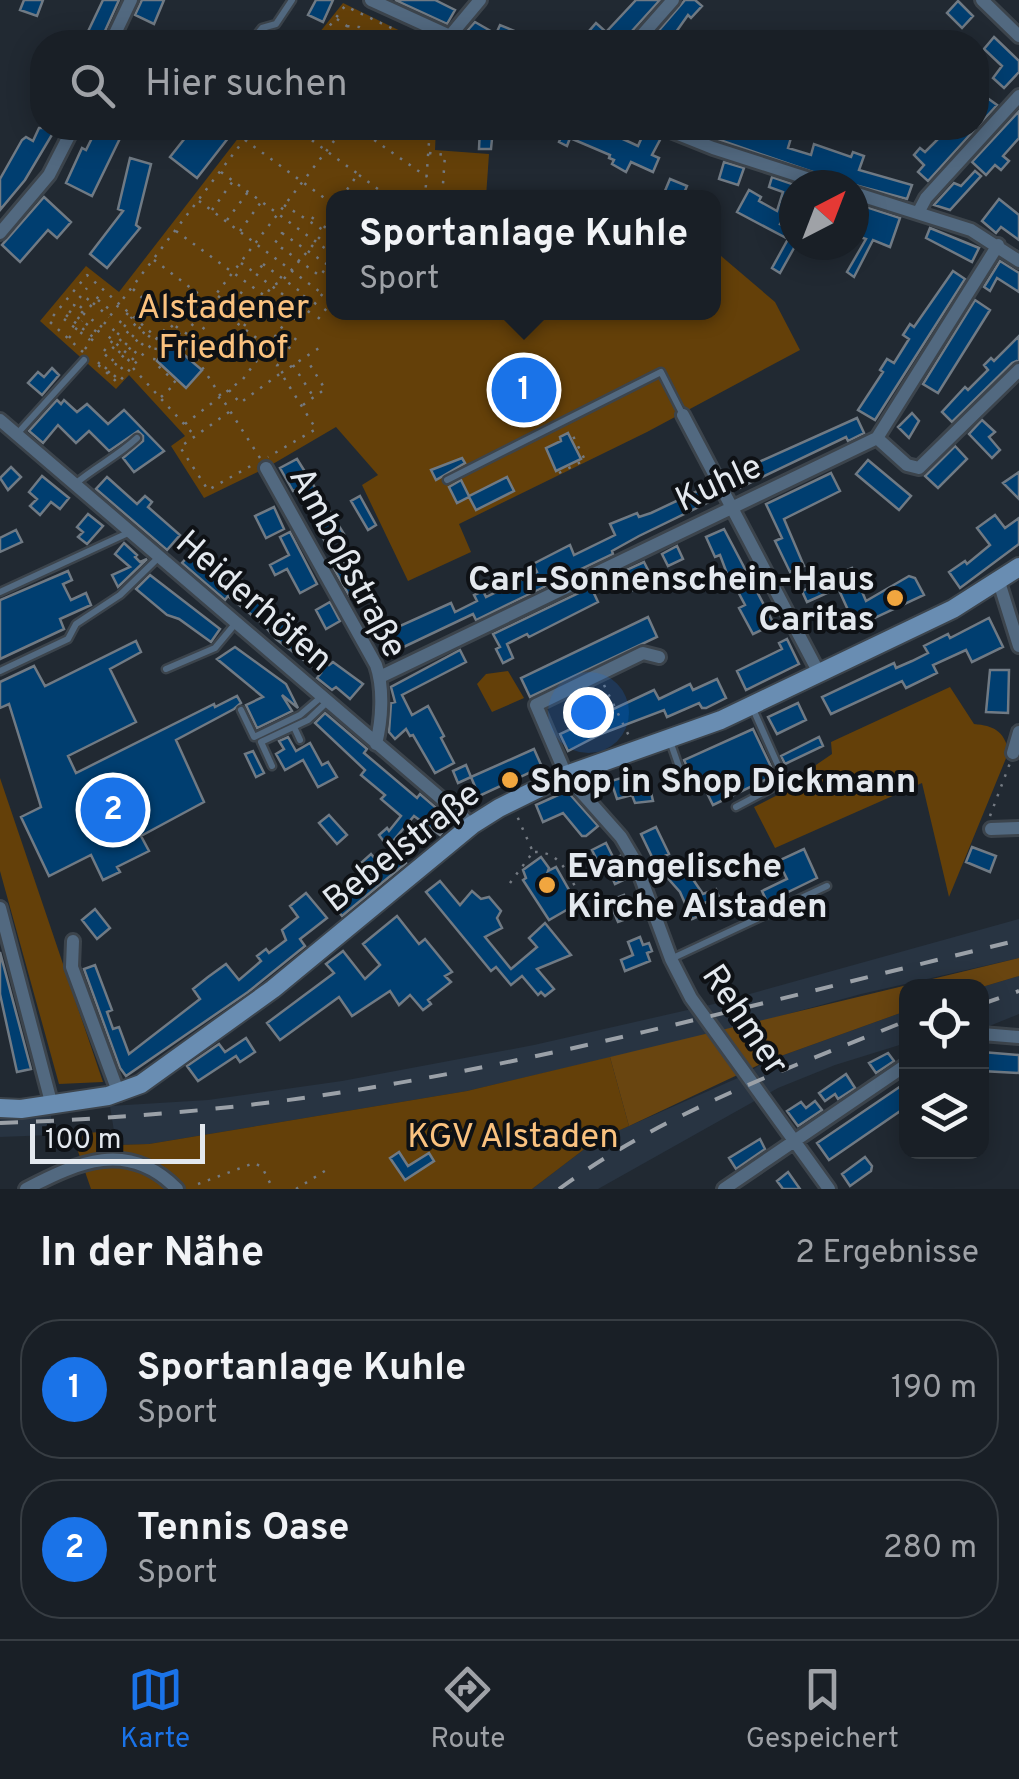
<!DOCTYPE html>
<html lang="de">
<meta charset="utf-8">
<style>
body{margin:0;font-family:Overpass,sans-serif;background:#22272e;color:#f1f3f6}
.controls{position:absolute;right:30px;bottom:30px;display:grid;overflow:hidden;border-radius:20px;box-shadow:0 5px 25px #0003}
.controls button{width:90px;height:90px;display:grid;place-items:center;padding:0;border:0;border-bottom:2px solid #373d43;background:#191f26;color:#f1f3f6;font:50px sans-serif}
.compass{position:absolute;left:779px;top:170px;width:90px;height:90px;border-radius:50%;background:#191f26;box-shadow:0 5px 25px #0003;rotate:42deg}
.scale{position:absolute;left:30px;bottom:25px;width:175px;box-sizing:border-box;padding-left:10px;border:5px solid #e3e8ee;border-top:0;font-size:28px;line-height:35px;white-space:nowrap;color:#e3e8ee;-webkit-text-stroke:8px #0e1115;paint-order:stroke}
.you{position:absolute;left:588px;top:712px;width:35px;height:35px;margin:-25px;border:8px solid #fff;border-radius:50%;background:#1a73e8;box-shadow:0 0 0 15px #1a73e833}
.badge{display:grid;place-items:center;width:65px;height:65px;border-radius:50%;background:#1a73e8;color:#fff;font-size:32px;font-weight:700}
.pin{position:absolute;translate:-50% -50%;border:5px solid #fff;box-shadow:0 2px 10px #0006}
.popup{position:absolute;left:326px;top:190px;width:395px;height:130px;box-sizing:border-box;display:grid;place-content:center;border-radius:20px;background:#191f26;filter:drop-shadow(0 2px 8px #0005);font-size:32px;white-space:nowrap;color:#9fa2a7}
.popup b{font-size:38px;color:#f1f3f6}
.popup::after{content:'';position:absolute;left:50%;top:100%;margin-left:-20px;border:20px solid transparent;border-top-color:#191f26}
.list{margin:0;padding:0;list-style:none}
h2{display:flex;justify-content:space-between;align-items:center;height:130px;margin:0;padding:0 40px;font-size:42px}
h2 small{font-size:32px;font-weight:400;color:#9fa2a7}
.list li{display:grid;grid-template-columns:65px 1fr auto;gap:30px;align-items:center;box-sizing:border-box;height:140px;margin:0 20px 20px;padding:0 20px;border:2px solid #373d43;border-radius:40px}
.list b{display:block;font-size:38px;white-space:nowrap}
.list p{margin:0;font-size:32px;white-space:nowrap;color:#9fa2a7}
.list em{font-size:32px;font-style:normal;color:#9fa2a7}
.icon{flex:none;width:55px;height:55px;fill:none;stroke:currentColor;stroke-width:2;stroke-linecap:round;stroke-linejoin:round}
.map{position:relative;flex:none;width:1019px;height:1189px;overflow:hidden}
.search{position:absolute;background:#191f26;box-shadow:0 5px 25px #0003;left:30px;right:30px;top:30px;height:110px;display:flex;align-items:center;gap:25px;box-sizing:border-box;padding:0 35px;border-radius:40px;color:#9fa2a7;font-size:38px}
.sheet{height:450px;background:#191f26}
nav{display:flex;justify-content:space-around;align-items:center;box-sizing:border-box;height:140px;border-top:2px solid #373d43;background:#191f26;font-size:28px;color:#9fa2a7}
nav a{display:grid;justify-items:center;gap:5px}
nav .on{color:#1a73e8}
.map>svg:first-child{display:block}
.built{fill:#283442}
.green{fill:#644009}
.forest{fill:#694510}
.building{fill:#003e70;stroke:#707a84;stroke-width:2.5}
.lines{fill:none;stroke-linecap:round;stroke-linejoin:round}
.lane-casing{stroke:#3c444c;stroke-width:11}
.street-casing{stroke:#3c444c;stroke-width:18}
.secondary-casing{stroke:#3c444c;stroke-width:22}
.path{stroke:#747a82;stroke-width:2.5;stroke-dasharray:2.5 8;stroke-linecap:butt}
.lane{stroke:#526980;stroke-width:6}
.street{stroke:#526980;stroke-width:12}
.secondary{stroke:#698db2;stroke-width:18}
.rail{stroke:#9ba1a8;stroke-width:4;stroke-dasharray:18 18;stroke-linecap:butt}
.poi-dot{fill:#f1a63f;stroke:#0e1115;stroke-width:4}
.labels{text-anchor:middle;stroke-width:8;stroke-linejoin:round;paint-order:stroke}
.park-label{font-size:35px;fill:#fac27f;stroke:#0e1115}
.street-label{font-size:35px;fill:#e3e8ee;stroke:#0e1115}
.poi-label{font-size:35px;font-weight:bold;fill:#e3e8ee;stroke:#0e1115;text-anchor:start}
</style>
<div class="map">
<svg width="1019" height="1189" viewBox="0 0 1019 1189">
<rect width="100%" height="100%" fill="#212932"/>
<!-- built -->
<path class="built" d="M1019,919V958L861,994L737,1028L467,1091L149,1144L117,1145L114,1131L110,1106L208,1100L342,1081L534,1045L714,1004Z
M1019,976V1014L982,1029V987Z
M906,1011V1043L835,1065L778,1088L598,1189H532L595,1141L740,1077L767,1061Z
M0,1115H51V1135L0,1137Z"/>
<!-- green -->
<path class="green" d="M343,3L423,42H312Z
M246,128H436L435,150L489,154L486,197L334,198V312H714V250L775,302L800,350L647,432L459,524L471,552L408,581L362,485L378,475L336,427L266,468L204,498L171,446L185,436L129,375L116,389L40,321L86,266L119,292Z
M508,671L524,698L492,712L477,684L486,674Z
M950,687L974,724C994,726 1003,730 1009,751L949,897L922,783L775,848L754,807L795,786L794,780L832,754L831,742Z
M0,778L103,1082L59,1084L0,871Z
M610,1057L629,1126L595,1141L532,1189H91L72,1134L114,1131L118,1145L149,1144L467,1091Z"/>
<!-- forest -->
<path class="forest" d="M1019,958V976L982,987L906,986V1011L767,1061L629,1126L610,1057Z"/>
<!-- building -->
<path class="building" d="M24,0H43L37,16L20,10Z
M103,0H119L100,42H83Z
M142,0H164L154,24L135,15Z
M316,0H333L323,22L308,15Z
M395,0H435L455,10L447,24Z
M636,0H660L622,42H597L600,39L590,30L596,23L606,32Z
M685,0H695L702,6L691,18L688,15L669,42H649Z
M958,1L973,16L962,28L947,13Z
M475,22L496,34L500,25L541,42H483L466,32Z
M994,37L1019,61V72L1004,88L993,78L1002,66L984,49Z
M986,97L997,105L928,181L918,172L924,165L914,155L920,148L925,152L945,132L950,137L959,128H976V108Z
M1019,111V138L1003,156L1009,161L1001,170L995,165L986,175L972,162Z
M39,128H56L25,180L0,210V179L22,140L26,137L33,141Z
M97,128H125L92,196L66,183L82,148L86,150Z
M193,128H236L197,178L170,157Z
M480,128H493L491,149H479Z
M565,128H599L638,146L645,130L661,138L652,155L659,158L653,172L631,162L626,172L612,164L614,160L609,158L610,155L570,138L567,146L559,142Z
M699,128H745L759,132L760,128L779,130L782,128L793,131L788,148L811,155L814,144L851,157L853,152L864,156L859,170L912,185L907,199L836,180L714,138Z
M130,158L151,164L136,225L140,228L107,268L90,254L123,211L118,209Z
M724,162L744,168L738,185L719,179Z
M975,171L981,176L950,210L934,205L954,183L961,186Z
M772,177L795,185L790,210L780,224L792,231L794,228V248L780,273L772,268L788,239L737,212L749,190L761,197L759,201L777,211L783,192L769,187Z
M670,179L687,186L682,198H662Z
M44,197L71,222L57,238L48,230L20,262L2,245Z
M999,199L1019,215V240L1001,227L996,233L982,221Z
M857,204L900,218L890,247L873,240L854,277L847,272L866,239L854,235Z
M930,228L979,248L972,262L926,238Z
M1000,261L1019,273V292L997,278L990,291L984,287Z
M953,271L965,279L875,420L858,410L883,372L880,370L887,359L894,363L909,339L903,335L910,324L914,327Z
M975,300L990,310L938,393L923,384Z
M1019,336V360L1012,363L952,422L942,412L965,387L968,390L988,370L984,365L991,358L994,361Z
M172,338L185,349L182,353L202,370L186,388L157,361Z
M52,368L59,375L42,395L28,383L38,372L44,377Z
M57,400L61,404L64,400L77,412L87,404L108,424L124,410L164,451L134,472L123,458L143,441V436L138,431L109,451L89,431L76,443L58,425L43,443L29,431Z
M912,413L919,421L909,438L898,427Z
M857,418L864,433L848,441L846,437L737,489L730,475Z
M982,420L995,432L989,437L1000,450L992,458L969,434Z
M568,433L581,459L556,471L546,448L561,441L560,437Z
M955,446L967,459L938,488L925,476Z
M462,458L465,463L436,480L431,470Z
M297,459L344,534L326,544L298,489L293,491L280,468Z
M868,460L911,496L899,510L856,474Z
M11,467L21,477L8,490L0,478Z
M1019,472V499L1003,483Z
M831,473L840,491L784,519L804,566L790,572L775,541L782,538L766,504Z
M42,476L69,498L60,509L51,502L40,515L30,506L37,499L29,492Z
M107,477L137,504L145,496L152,502L148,507L180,535L167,550L96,489Z
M507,477L514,491L476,510L469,497L457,503L449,487L461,480L469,496Z
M702,489L709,502L639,536L612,551L613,554L571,574L569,570L553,578L544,587L476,620L473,614L391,653L382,634L451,603L455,612L477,601L474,595L483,591L486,597L537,572L533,564L570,545L574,555L615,535L610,524L637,513L639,517L651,513Z
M360,496L376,525L368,530L351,501Z
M274,507L284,529L266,538L255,516Z
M88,514L103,526L87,544L78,537L83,532L77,527Z
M995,515L1005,528L1019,518V544L960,588L949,572L965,561L967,564L990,545L977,528Z
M724,529L774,624L753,634L739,608L745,605L735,586L732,587L720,555L715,557L706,537Z
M16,530L22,542L0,552V538Z
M290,532L317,584L300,593L287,569L275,575L270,565L289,555L280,537Z
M124,543L137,555L135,557L140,562L147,559L118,587L112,575L130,567L115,554Z
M677,546L683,559L668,566L662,554Z
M193,551L226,581L233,573L242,580L239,584L281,622L283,620L329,665L333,662L363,684L350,699L336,687L332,690L317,678L321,673L276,639L263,624L228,596L225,600L182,563Z
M339,555L360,591L350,597L329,560Z
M644,562L653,580L633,590L624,571Z
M852,568L866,601L909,576L915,578L924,595L849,630L840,614L848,610L838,588L807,602L802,591Z
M68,571L72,580L63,584L71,600L86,593L91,605L60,619L64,629L0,659V600Z
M150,575L220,629L211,642L179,619L167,615L136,589Z
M591,587L598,602L529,637L527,634L507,644L513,658L503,663L496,649L500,647L493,634Z
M330,602L340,621L326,629L316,610Z
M648,617L657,637L530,697L521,678Z
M989,618L1003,647L972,662L966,650L933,665L937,673L906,688L902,681L831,714L822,697L894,663L896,668L912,661L928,653L924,646L948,634L950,638Z
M787,639L799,664L746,690L737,671L782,649L779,643Z
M136,641L141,652L110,669L136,722L68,756L76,773L214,704L215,707L237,696L241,703L234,709L176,740L204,802L141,836L149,851L117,867L120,872L103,880L91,855L49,876L21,817L41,807L9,704L0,708V682L34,666L45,686Z
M235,647L286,684L298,708L282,695L292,711L257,728L246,705L263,697L217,659Z
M460,650L466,662L402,695L412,715L428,706L444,736L441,738L454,763L435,773L413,735L410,736L406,729L395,739L389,732L391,703L395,702L391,687Z
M990,670H1009L1008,713L986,712Z
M717,679L726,698L706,708H702L699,703L667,717L664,710L601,734L568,751L560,734L654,690L659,699L690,684L693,690Z
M798,703L806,720L777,734L768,717Z
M325,713L367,749L364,753L417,798L420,794L449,819V824L440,835L414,816L388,847L379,835L387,828L389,831L401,816L381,799L385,795L361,775L365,770L315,723Z
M753,729L775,775L713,805L703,785L697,788L684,760Z
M288,737L296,751L310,743L322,765L328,762L337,777L318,787L303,760L285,770L276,754L284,749L279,741Z
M819,737L823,746L785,764L781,756Z
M534,749L542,767L479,796L471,777L458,783L453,771L466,765L471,777Z
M253,751L264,773L256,777L245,754Z
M635,774L639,787L649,784L653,801L635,803L632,795L617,799L611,781Z
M567,791L598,826L586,836H582L563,813L543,822L536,805Z
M329,815L347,835L337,844L319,823Z
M656,827L669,854L654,861L641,834Z
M606,843L614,859L620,856L630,877L615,884L606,863L602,864L597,860L592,850Z
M972,847L996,856L990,872L966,862Z
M394,848L406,863L342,916L333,905L372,873L362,862L371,854L377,861Z
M804,849L817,878L778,897L780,900L769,906L762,891L787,879L778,861Z
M541,857L549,868L548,871L556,867L573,897L570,908L549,920L523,880L526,878L523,870Z
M681,862L703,894L716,889L719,897L702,904L706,913L692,919L680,892L664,874Z
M440,881L460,905L472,891L481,899L489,897L501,911L497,918L502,928L485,937L511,969L537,947L529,938L545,923L571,955L537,969L554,989L545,996L541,992L538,995L522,976L511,985L496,967L491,971L426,892Z
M306,893L327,918L300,939L305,946L248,992L126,1076L120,1068L84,969L95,965L112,1010L107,1012L113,1029L119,1027L129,1054L200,999L193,989L208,977L226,964L239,980L261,961L257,956L266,949L269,953L286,940L282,930L298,917L290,906Z
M624,895L632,917L618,922L609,901Z
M95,909L110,928L97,939L82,920Z
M397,916L419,944L425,939L452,972L445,976L451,982L428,1000L431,1004L423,1010L410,995L399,1005L390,991L352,1016L339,997L280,1040L267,1023L334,973L326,964L343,951L365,979L380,965L363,944Z
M640,937L643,945L649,943L652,951L647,953L650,961L625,971L621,960L633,955L628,942Z
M0,952L31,1069L17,1072L0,994Z
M246,1038L255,1052L240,1062L236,1056L198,1081L187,1066L219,1044L225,1052Z
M982,1052L1019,1055V1073L982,1071Z
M888,1053L894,1061L876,1073L869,1063Z
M846,1074L855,1088L838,1099L835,1094L825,1101L819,1093Z
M901,1086L906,1093V1107L829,1160L817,1143Z
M815,1101L822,1110L798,1126L787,1111L801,1102L806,1108Z
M760,1139L765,1149L736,1169L729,1158Z
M399,1152L408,1166L429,1153L434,1161L405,1180L390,1158Z
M865,1157L872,1166L871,1171L850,1186L842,1174Z
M788,1172L800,1189H783L777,1181Z"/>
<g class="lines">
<defs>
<path id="lane" d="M251,42L262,28L276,24L292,0
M17,434L84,360
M447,480L661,372L683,415
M75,484C95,467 118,456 137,438
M0,592L128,533
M166,669L215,648L235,624
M0,671L68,639L76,624L120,595L158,558
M241,710L254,737L300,715L320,698
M294,727L300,740
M670,741L679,767
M272,766L261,742L308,720L326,703
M736,807L785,781L753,709
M673,958L827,886"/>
<path id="street" d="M371,0L463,42
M982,0L1019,36
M449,37L480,0
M111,42L131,0
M636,42L673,0
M663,128L713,148L828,185
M854,193L971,230L1019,261
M918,213L926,198L1019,96
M0,233L49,175L73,128
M683,415L819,673
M0,420L472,825
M877,438L907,465L919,468L1019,370
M266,468L376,665C384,688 382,720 376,744
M999,582L1019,646
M659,657L643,653L536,705L566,775L621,837L634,859L671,959L691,998L829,1189
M380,677L877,438L998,245
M1013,753L1019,732
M991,829L1019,828
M0,908L51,1102
M73,941L72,967L119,1094
M982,1034L1019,1037
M26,1189C78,1162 128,1139 177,1189
M724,1189L906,1065"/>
<path id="secondary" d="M0,1108L21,1109L108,1096L141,1084L273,989L472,825L499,808L566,775L721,720L953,609L1019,567"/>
</defs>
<!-- lane casing -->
<use href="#lane" class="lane-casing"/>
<!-- street casing -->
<use href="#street" class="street-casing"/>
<!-- secondary casing -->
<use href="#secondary" class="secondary-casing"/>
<!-- path -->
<path class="path" d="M337,19L369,42
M347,26L359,27L380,42
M317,42L345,6L421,42
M295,128L358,174L341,198
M357,128L427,177
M245,140L334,205
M429,153L445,155L442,198
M221,172L334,255
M359,175L390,198
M372,198L378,190
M425,198L430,128
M199,201L320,292
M284,205L334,237
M212,210L233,181
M312,219L317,212
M227,220L248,192
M324,228L334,213
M176,231L291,315
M240,231L261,202
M282,233L328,265L320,276L275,243Z
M154,260L267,346
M241,263L255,273
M263,264L305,295L298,306L256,274Z
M133,289L181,335
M218,296L248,318
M98,300L114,313
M227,302L236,289L274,317
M93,303L109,317
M80,308L93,293
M69,311L97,332
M83,313L74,305L87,288
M128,313L108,336L135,361
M66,315L93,337
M64,319L90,340
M318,319L334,299
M244,326L272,286L282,281L325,231
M102,327L84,314L103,291
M176,328L197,301
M69,338L82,321
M296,338L277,366L281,373L319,348
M190,346L213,316
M85,349L253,128
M104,351L132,317
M83,352L49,321L87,275L157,338L118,383L94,361
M98,364L137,322
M293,365L313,396
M133,368L195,436
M105,369L142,325
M108,373L146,330
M114,377L151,334
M229,390L240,403L281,373L316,429L268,457
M161,397L176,383L154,362L157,338L170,324
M303,405L325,389L307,360
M229,412L180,447L208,490L256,463
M185,424L243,379L291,315L300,323L334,279
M260,458L183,337L344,128
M559,473L585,460L570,430
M604,685L629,736
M990,816L1010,763
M535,852C560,852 567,872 578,892L570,918
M510,883L533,852L517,816
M198,1184L254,1163L262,1167L273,1189
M296,1189L328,1169"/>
<!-- lane -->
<use href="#lane" class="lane"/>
<!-- street -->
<use href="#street" class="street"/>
<!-- secondary -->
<use href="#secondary" class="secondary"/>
<!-- rail -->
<path class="rail" d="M982,1004L1019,991
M0,1123C109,1119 217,1111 324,1095C559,1060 789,995 1019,940
M559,1189C666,1111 785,1070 906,1021"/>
</g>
<!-- markers -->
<g class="poi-dot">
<circle cx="895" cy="598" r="10"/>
<circle cx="510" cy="780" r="10"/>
<circle cx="547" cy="885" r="10"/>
</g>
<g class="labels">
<!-- park labels -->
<g class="park-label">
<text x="223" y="318">Alstadener<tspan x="223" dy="40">Friedhof</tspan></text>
<text x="513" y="1147">KGV Alstaden</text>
</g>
<!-- street labels -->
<g class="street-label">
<text transform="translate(718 482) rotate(-25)" y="12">Kuhle</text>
<text transform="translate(349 562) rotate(62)" y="12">Amboßstraße</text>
<text transform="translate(255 600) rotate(41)" y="12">Heiderhöfen</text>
<text transform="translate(401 846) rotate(-38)" y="12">Bebelstraße</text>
<text transform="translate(746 1019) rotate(56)" y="12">Rehmer</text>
</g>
<!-- poi labels -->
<g class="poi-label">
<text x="875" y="590" text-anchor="end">Carl-Sonnenschein-Haus<tspan x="875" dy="40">Caritas</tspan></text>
<text x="530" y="792">Shop in Shop Dickmann</text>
<text x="567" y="877">Evangelische<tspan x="567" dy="40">Kirche Alstaden</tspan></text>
</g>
</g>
</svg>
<div class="controls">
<button><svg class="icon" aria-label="locate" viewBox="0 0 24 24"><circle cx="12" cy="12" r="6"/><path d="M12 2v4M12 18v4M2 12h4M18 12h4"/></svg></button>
<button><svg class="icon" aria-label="layers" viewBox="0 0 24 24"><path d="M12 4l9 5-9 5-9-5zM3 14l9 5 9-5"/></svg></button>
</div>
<svg class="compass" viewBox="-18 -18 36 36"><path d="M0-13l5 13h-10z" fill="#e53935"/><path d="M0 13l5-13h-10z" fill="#9fa2a7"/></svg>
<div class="scale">100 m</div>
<div class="you"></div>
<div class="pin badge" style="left:524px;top:390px">1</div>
<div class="popup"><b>Sportanlage Kuhle</b>Sport</div>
<div class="pin badge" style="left:113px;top:810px">2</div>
<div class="search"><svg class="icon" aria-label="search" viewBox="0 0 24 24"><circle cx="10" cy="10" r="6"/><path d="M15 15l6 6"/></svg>Hier suchen</div>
</div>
<section class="sheet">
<h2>In der Nähe<small>2 Ergebnisse</small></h2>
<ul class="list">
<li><span class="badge">1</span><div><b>Sportanlage Kuhle</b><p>Sport</p></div><em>190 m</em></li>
<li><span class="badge">2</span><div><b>Tennis Oase</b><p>Sport</p></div><em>280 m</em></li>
</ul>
</section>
<nav>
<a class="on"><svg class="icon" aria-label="map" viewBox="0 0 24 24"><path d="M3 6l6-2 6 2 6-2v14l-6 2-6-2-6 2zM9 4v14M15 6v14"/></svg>Karte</a>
<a><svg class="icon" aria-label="directions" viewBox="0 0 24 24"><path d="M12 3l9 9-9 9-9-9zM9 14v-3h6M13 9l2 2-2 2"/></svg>Route</a>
<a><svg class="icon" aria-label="saved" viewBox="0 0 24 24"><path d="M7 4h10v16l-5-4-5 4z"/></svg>Gespeichert</a>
</nav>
